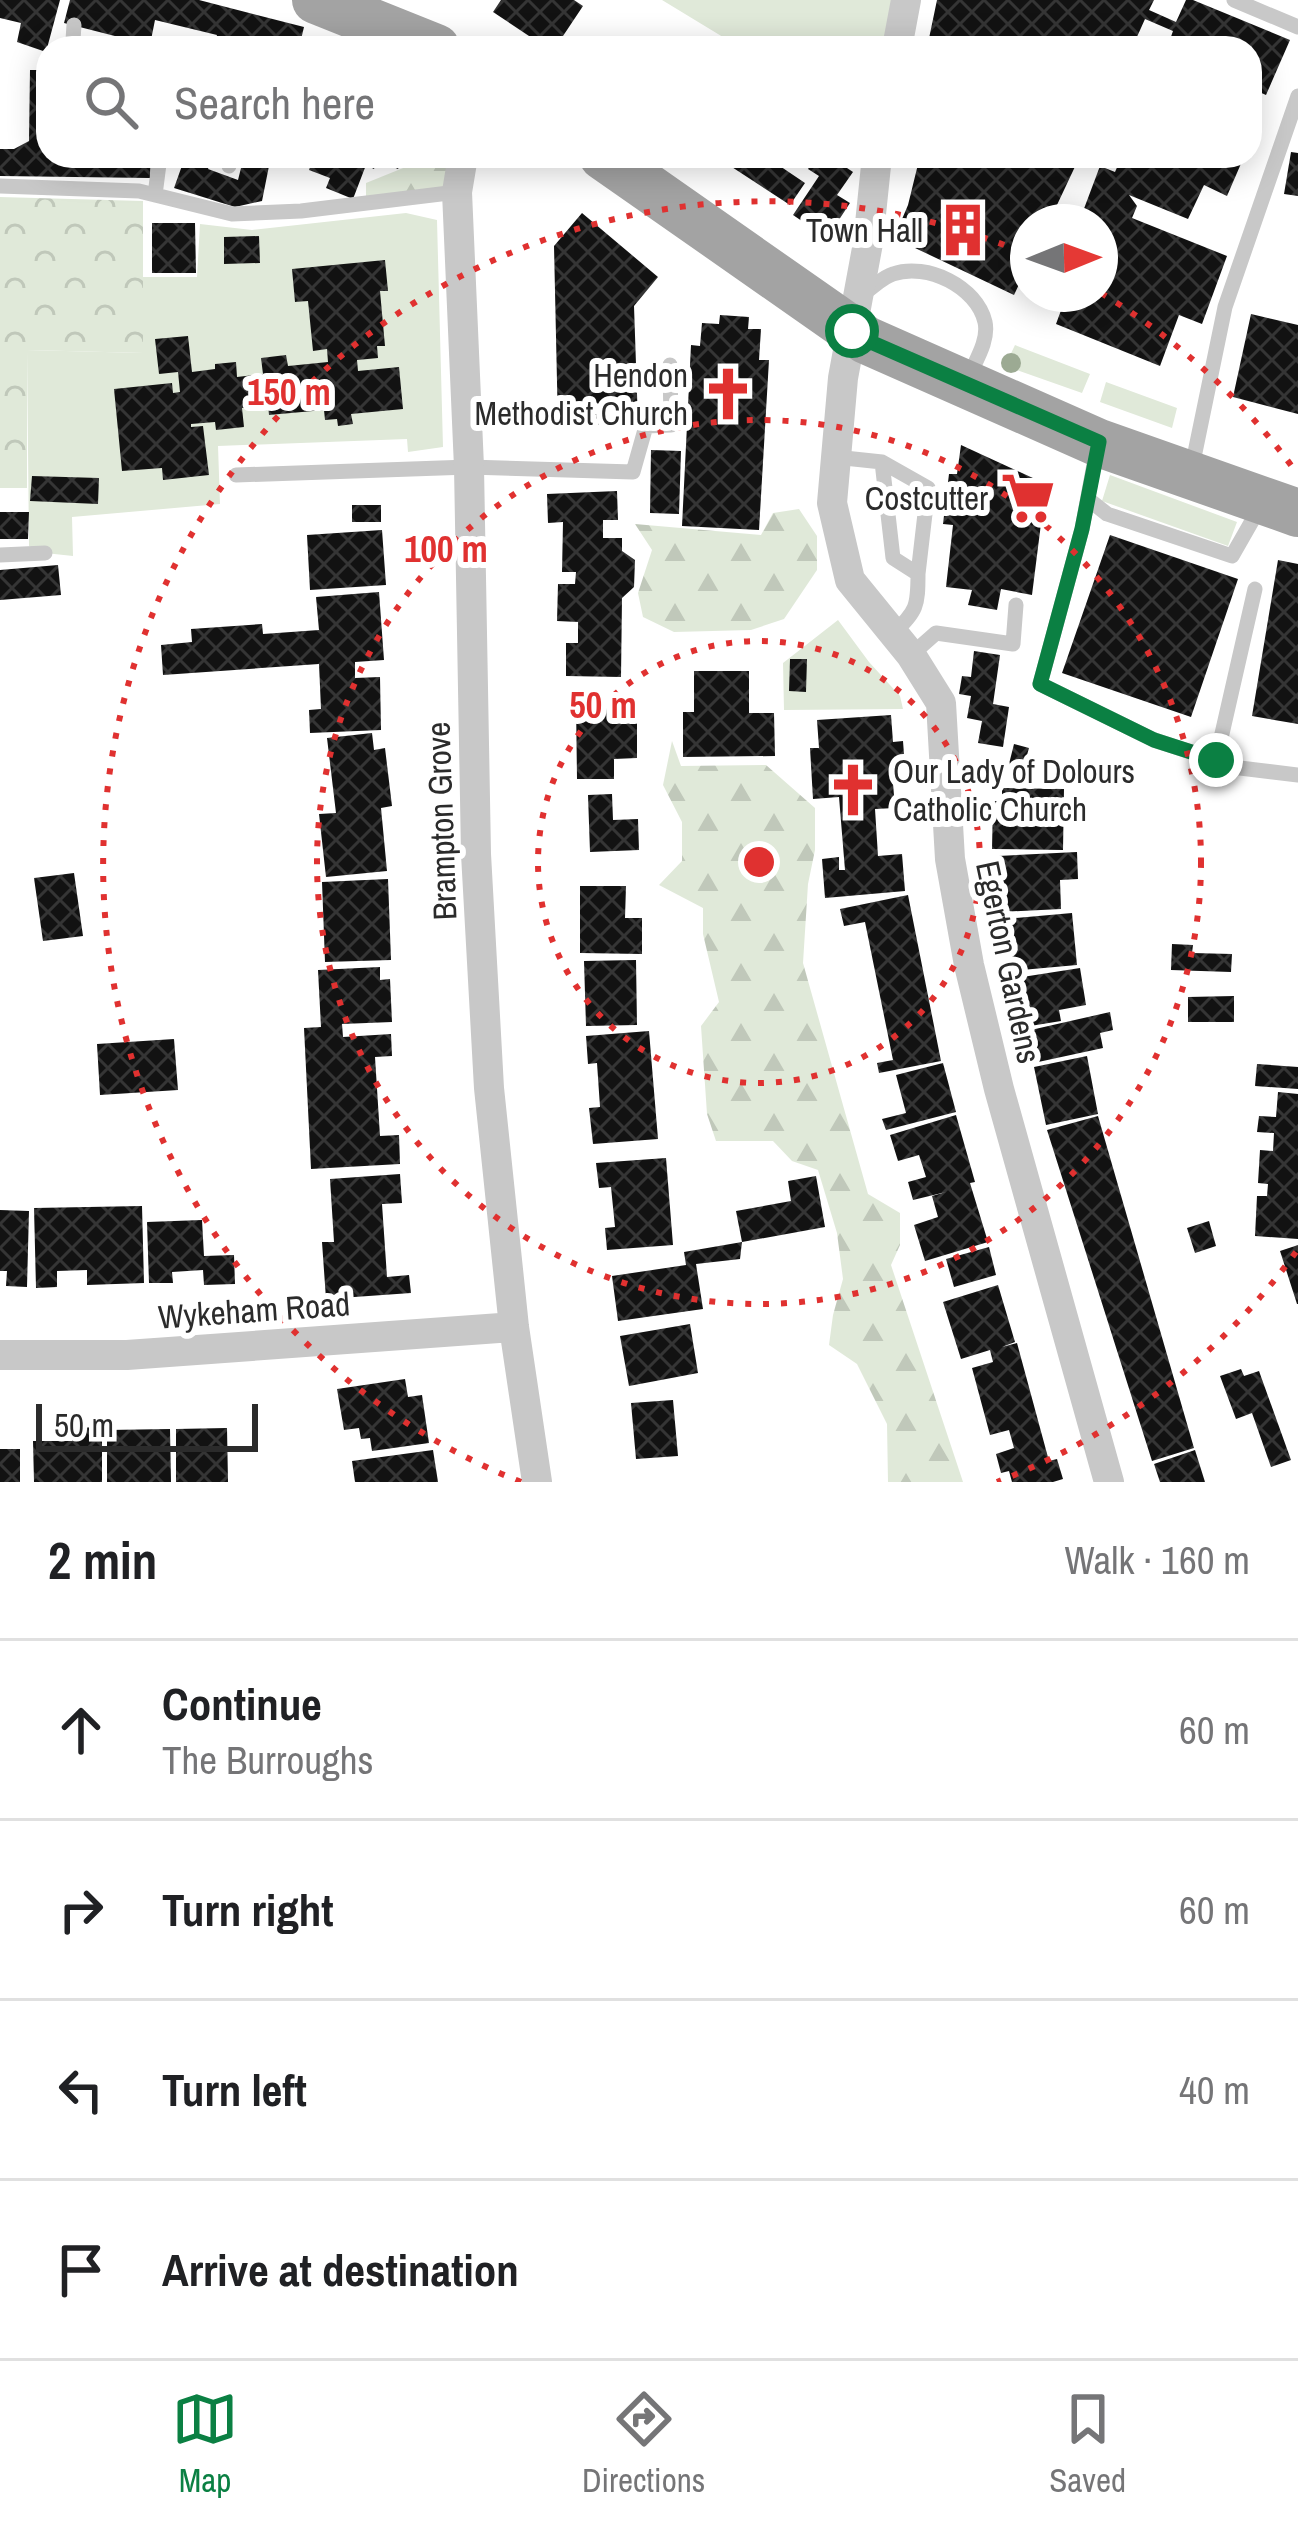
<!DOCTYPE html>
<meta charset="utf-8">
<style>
body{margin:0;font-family:"Archivo Narrow",sans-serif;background:#f6f6f6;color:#202124}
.compass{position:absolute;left:1010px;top:204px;width:108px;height:108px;border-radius:50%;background:#fff;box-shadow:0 6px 30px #0003;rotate:89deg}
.scale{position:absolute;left:36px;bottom:30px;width:222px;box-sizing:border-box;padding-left:12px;border:6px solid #2b2b2b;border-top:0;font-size:33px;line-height:42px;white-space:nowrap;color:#2b2b2b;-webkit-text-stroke:9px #fff;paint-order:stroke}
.stop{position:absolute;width:36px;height:36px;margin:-27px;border:9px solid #0b8043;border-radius:50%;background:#fff}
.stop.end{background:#0b8043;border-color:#fff;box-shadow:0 3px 12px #0008}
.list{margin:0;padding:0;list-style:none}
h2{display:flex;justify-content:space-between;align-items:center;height:156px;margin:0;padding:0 48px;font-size:51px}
h2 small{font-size:39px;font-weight:400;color:#757577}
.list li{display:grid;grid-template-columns:78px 1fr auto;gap:36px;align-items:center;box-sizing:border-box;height:180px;padding:0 48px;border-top:3px solid #e0e0e0}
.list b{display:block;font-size:45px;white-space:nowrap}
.list p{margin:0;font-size:39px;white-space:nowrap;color:#757577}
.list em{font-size:39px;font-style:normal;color:#757577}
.icon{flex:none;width:66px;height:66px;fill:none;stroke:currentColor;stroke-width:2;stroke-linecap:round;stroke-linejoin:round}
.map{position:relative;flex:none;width:1298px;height:1482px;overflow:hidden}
.search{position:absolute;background:#fff;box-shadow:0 6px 30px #0003;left:36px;right:36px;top:36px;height:132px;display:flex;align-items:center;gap:30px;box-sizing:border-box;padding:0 42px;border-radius:36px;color:#757577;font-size:45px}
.sheet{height:876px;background:#fff}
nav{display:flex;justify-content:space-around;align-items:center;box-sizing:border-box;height:168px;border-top:3px solid #e0e0e0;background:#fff;font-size:33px;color:#757577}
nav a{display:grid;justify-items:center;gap:6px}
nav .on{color:#0b8043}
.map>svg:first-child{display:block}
.green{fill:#e0e9d9}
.forest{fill:url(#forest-firs)}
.park{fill:url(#park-crowns)}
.building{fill:url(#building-cross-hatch)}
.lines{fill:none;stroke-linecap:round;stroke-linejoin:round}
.service{stroke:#c8c8c8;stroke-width:15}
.minor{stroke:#c8c8c8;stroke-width:30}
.primary{stroke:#a3a3a3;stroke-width:48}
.tree{fill:#9caa93}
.route{stroke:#0b8043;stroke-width:15}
.ring{fill:none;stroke:#e03130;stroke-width:6;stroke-dasharray:6 12}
.labels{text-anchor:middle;stroke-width:12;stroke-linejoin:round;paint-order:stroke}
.poi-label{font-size:33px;fill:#2b2b2b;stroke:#fff;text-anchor:end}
.street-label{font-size:33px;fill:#2b2b2b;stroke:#fff}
.centre{fill:#e03130;stroke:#fff;stroke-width:6}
.ring-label{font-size:36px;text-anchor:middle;font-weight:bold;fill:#e03130;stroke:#fff;stroke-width:12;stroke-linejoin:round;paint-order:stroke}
</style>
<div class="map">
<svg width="1298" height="1482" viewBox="0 0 1298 1482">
<defs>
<pattern id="forest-firs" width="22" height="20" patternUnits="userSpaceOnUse" patternTransform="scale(3)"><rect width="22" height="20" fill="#e0e9d9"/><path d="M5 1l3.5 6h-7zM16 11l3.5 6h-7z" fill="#c0c8ba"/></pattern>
<pattern id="park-crowns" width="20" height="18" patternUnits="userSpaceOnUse" patternTransform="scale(3)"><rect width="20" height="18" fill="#e0e9d9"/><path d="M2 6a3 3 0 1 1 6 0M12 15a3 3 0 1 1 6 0" fill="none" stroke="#c0c8ba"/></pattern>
<pattern id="building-cross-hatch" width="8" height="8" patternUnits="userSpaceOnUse" patternTransform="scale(3)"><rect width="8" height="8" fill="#121212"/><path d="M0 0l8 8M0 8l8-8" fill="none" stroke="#353535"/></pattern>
</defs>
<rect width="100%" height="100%" fill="#fff"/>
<!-- green -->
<path class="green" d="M662,0H894L883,48H741Z
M406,213L437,220L443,447L408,452L407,439L218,446L220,504L72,517L73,556L45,553L29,546L27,350L143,353V277H197L200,224L252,230Z
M1015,345L1090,374L1082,393L1005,366Z
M1106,382L1177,408L1172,428L1100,402Z
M1110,475L1237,522L1228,546L1102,501Z
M838,620L869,662L900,696L903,709L784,710L783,663Z"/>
<!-- forest -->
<path class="forest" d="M418,156H455L445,187L366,203V183L418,162Z
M799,509L817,536V570L784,619L751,630L674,632L643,617L638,593L652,550L635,524L761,535L773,513Z
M672,741L681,766L766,765L815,808V850L808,884L803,963L868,1194L900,1213V1245L891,1265L963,1482H888L887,1424L857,1364L829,1345L833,1315L843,1279L837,1233L818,1170L792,1161L773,1141H716L707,1114L701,1026L719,1002L703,934V908L659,885L682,861V822L663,785Z"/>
<!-- park -->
<path class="park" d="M0,197L143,201V353L27,350V488H0Z"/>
<!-- building -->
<path class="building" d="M0,0H60L46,52L17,42L21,23L0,18Z
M70,0H199L304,27L299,48H232L233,46L227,44L226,48H213L217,35L155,20L150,45L64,23Z
M501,0H574L583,6L555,48H547L493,12Z
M937,0H1154L1149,10L1176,22L1186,0H1193L1290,40L1266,95L1250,88V48H1167L1173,31L1145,19L1132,48H927Z
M30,70H48V156H151L150,178L0,176V149H14L29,141Z
M1291,152L1298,153V196L1284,194Z
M175,156H213L208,169L238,180L244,156H271L262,201L235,207L174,188L184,160Z
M314,156H404L398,169L377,160L374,169L366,165L353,199L326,188L330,178L309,170Z
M715,156H765L805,183L790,205Z
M817,156H829L853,172L837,195L850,203L827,238L793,215L819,176L808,169Z
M920,156H1080L1049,222H1028V265L1014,295L894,238L908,205Z
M1122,156H1235L1243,159L1227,196L1204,185L1188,219L1129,195L1137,206L1132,218L1227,256L1202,324L1179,315L1160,366L1056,324L1067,294H1100V222H1079L1100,166L1115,172Z
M582,213L658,277L634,306L638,423L558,427L554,246Z
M152,223H195L196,273H152Z
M259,236L260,263L224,264V237Z
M385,260L388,291H380L385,346H377L378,358L357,360L358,371L399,367L403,409L351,414L353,424L338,426L337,419L325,420L324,410L269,415L268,405L242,408L244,427L216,430L215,422L191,424V427L203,426L209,475L163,480L162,468L122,471L114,389L172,383L173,393L180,392L178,372L159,374L155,339L188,336L192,372L215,369V364L236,362L237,377L263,374L261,358L286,355L288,366L328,362L327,349L313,351L308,301L295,302L292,269Z
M1251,314L1298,325V414L1233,397Z
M720,315L749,317L748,329H761L759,360H769L759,530L682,526L691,345L700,346L702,323L719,324Z
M961,445L1046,484L1032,595L1001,589L997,610L968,605L972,590L946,587L953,525L943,524L949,474H957Z
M651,450L681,451L679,514L650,513Z
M32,476L99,478L98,504L30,501Z
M617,491L618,520H603V538H622V551L635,560L634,587L622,598L621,677L566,676V643H578V622L557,621L558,584H575L576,572H562L563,522L548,523L547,494Z
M352,505H381V522H352Z
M0,512H29L28,539H0Z
M382,530L386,585L310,590L307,535Z
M1110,535L1238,579L1191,717L1062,673Z
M1278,560L1298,564V724L1252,716Z
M58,565L61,595L0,600V570Z
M379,592L384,660L355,662V678L380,677L381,730L310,733L309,710L321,709L319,664L163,675L161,645L192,642L191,629L262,624L263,634L319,630L316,597Z
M974,651L1000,655L993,704L1009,707L1003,747L978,743L982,721L967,718L971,696L959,694L962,676L971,677Z
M790,659H807L806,692L789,691Z
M694,671H749V713H774L775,756L683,757V712H694Z
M576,702H613V723H637V758L614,759V779H577Z
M891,715L893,742L903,741L906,781L893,783L895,808L875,809L878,856L902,854L905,891L825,898L822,859L839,857V870H845L839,797L813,799L810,748H819L817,720Z
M372,733L374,750L385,748L392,806L381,808L387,871L326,877L319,814L336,813L327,738Z
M1014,744L1029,748L1021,776L1007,772Z
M1002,788L1064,789L1063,850L992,849L993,801H1002Z
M612,794L613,820L638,819L639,850L590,852L588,795Z
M1077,852L1078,879L1060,880L1061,909L1000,912L998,856Z
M74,873L83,936L43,941L34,878Z
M388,879L391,960L325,962L322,882Z
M580,886H626L625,918H642V954L580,953Z
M908,895L941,1061L879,1073L877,1063L893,1060L865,922L844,926L840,909Z
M1072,913L1077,965L1009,971L1005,919Z
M1172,944L1193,945L1192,953L1232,954L1231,972L1171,970Z
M636,960L637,1025L586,1026L584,961Z
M380,967V980L390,979L392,1022L342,1024L343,1037L391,1034L392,1056L375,1057L380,1136L399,1135L400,1164L311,1169L304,1028L321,1027L318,970Z
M1080,968L1086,1005L1059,1010L1061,1021L1024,1027L1016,978Z
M1234,996V1022H1188V997Z
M1110,1012L1113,1030L1100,1033L1103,1048L1029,1064L1022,1032Z
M649,1031L658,1139L593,1144L589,1108L600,1107L597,1063L588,1064L586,1036Z
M174,1039L178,1090L100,1095L97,1044Z
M1087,1056L1098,1114L1046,1125L1034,1067Z
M943,1063L956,1112L886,1130L882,1119L906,1113L896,1075Z
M1257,1064L1298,1067V1089L1255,1086Z
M1278,1092L1298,1094V1239L1255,1236L1257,1196H1267L1268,1184L1258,1183L1260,1150L1273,1151L1274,1133L1257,1132L1259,1116L1276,1117Z
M956,1115L975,1182L970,1183L988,1242L925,1261L914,1225L938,1217L932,1196L946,1192L913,1200L908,1182L926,1177L919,1155L898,1161L890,1135Z
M1098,1116L1194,1448L1152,1461L1047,1130Z
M666,1158L673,1245L607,1250L605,1228L615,1227L611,1187L599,1188L596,1163Z
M400,1174L402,1203L382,1204L387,1277L409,1275L411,1293L326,1299L322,1242H334L330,1179Z
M816,1176L825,1227L742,1242L736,1211L791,1201L788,1181Z
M142,1206L144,1283L87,1285V1270L57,1271V1287L36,1288L34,1208Z
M0,1210L29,1211L27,1287L6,1286L7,1271H0Z
M202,1220L204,1256L234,1255L235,1284L204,1285L203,1270L172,1272L173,1283H149L147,1222Z
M1209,1221L1216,1246L1195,1253L1187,1228Z
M742,1242L740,1259L696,1264L703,1309L618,1321L612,1276L686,1265L684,1252Z
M1298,1245V1304H1297L1280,1251Z
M989,1247L996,1275L954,1287L946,1259Z
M998,1285L1015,1342L1002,1347L1017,1343L1049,1461L1057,1459L1063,1479L1053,1482H1012L1009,1471L1001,1473L996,1454L1014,1448L1009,1430L990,1435L972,1368L993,1362L990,1350L961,1359L943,1302Z
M690,1324L698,1373L629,1386L620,1336Z
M1241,1369L1244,1376L1259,1371L1291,1460L1271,1467L1252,1413L1236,1419L1220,1376Z
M405,1379L408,1397L422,1395L429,1443L372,1451L370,1438L361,1439L359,1428L344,1430L337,1389Z
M673,1400L678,1456L636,1459L631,1403Z
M102,1427V1482H34L33,1441H72V1428Z
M227,1428L228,1482H176V1429Z
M170,1429L171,1482H107V1430Z
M0,1449H20V1482H0Z
M433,1450L438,1482H355L352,1461Z
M1195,1450L1205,1482H1160L1154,1464Z"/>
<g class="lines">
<!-- service -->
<path class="service" d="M1234,0L1298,27
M74,25L73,40L81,48
M229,166L231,156
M0,186L139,191L232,214L301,211L457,192
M155,195L160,156
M861,295C872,289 882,277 893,274C927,262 977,287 985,322C989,340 976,360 969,376
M1097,448L1082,529L1040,684L1154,740L1240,768L1298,775
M835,457L882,462L928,488L918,574L893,558L882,462
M1192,467L1225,307L1298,96
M236,475L469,467L633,472L646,426L671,425L670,365
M1088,499L1107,514L1232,556L1260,507
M0,555L45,553
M893,633C917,612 918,605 918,574
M911,655L936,633L1013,644L1016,605
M1216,760L1255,589"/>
<!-- minor -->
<path class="minor" d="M897,48L906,0
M463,156L457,192L469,467L476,854L489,1088L514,1327L537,1482
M877,156L868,243L843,378L832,503L850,580L911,655L941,703L950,859L969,965L999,1089L1109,1482
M0,1355H127L514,1327"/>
<!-- primary -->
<path class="primary" d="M316,0L436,48
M603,156L866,340L1099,443L1298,513"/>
</g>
<!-- trees -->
<circle class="tree" cx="1011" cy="363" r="10"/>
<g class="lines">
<!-- route -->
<path class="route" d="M852,331L866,340L1099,442L1082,529L1040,684L1154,740L1216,760"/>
</g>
<!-- distance rings -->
<g class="ring">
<circle cx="759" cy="862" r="221"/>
<circle cx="759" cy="862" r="442"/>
<path d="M1296 1252A664 664 0 0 1 997 1482M521 1482A664 664 0 1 1 1024 253M1101 293A664 664 0 0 1 1296 472"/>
</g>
<!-- icons -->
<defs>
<symbol id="building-bare" viewBox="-9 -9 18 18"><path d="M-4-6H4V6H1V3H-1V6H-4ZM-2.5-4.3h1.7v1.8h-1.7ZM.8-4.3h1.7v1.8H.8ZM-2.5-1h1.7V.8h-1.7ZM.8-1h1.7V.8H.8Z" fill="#e03130" stroke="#fff" stroke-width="2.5" paint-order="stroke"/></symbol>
<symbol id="church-bare" viewBox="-9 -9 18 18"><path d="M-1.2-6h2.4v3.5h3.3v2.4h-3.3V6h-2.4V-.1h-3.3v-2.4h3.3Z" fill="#e03130" stroke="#fff" stroke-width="2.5" paint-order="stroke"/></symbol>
<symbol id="supermarket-bare" viewBox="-9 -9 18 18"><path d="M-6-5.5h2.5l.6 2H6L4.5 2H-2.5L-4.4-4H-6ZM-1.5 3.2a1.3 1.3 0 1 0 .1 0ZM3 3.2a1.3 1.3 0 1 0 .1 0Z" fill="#e03130" stroke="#fff" stroke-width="2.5" paint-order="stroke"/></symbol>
</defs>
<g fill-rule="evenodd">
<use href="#building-bare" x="925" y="192" width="76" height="76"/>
<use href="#church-bare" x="690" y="356" width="76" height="76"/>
<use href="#supermarket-bare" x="990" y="460" width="76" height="76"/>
<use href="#church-bare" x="815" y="752" width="76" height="76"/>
</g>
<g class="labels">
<!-- poi labels -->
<g class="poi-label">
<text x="923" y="242">Town Hall</text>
<text x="688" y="387">Hendon<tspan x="688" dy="38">Methodist Church</tspan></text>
<text x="988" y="510">Costcutter</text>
<text x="893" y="783" text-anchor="start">Our Lady of Dolours<tspan x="893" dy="38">Catholic Church</tspan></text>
</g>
<!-- street labels -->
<g class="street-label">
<text transform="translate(441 821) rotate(-92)" y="12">Brampton Grove</text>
<text transform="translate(1009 962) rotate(78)" y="12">Egerton Gardens</text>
<text transform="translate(254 1310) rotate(-4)" y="12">Wykeham Road</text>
</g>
</g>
<circle cx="759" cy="862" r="18" class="centre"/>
<g class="ring-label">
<text x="289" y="405">150 m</text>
<text x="446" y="562">100 m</text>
<text x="603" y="718">50 m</text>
</g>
</svg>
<svg class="compass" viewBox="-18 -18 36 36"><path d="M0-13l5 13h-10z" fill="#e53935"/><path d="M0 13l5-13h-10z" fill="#757577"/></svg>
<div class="scale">50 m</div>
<div class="stop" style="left:852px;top:331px"></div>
<div class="stop end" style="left:1216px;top:760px"></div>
<div class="search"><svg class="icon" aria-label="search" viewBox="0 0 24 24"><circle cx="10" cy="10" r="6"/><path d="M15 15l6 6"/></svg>Search here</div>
</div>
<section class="sheet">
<h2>2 min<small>Walk · 160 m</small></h2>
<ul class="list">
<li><svg class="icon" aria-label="ahead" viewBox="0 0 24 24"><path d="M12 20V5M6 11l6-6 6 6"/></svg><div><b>Continue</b><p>The Burroughs</p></div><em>60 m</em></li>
<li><svg class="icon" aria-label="right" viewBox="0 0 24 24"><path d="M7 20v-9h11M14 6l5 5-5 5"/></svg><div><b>Turn right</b></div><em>60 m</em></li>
<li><svg class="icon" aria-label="left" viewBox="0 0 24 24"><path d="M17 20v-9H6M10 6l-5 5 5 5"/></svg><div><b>Turn left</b></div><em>40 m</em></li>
<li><svg class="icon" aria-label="arrive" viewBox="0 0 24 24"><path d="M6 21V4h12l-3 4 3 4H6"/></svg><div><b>Arrive at destination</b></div></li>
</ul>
</section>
<nav>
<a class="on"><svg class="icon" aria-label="map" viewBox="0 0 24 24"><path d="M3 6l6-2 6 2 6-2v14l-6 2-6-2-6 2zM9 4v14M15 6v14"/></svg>Map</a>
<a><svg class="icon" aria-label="directions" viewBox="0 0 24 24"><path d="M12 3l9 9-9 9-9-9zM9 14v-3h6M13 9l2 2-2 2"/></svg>Directions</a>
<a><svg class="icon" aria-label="saved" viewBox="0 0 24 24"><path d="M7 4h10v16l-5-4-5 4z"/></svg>Saved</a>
</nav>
